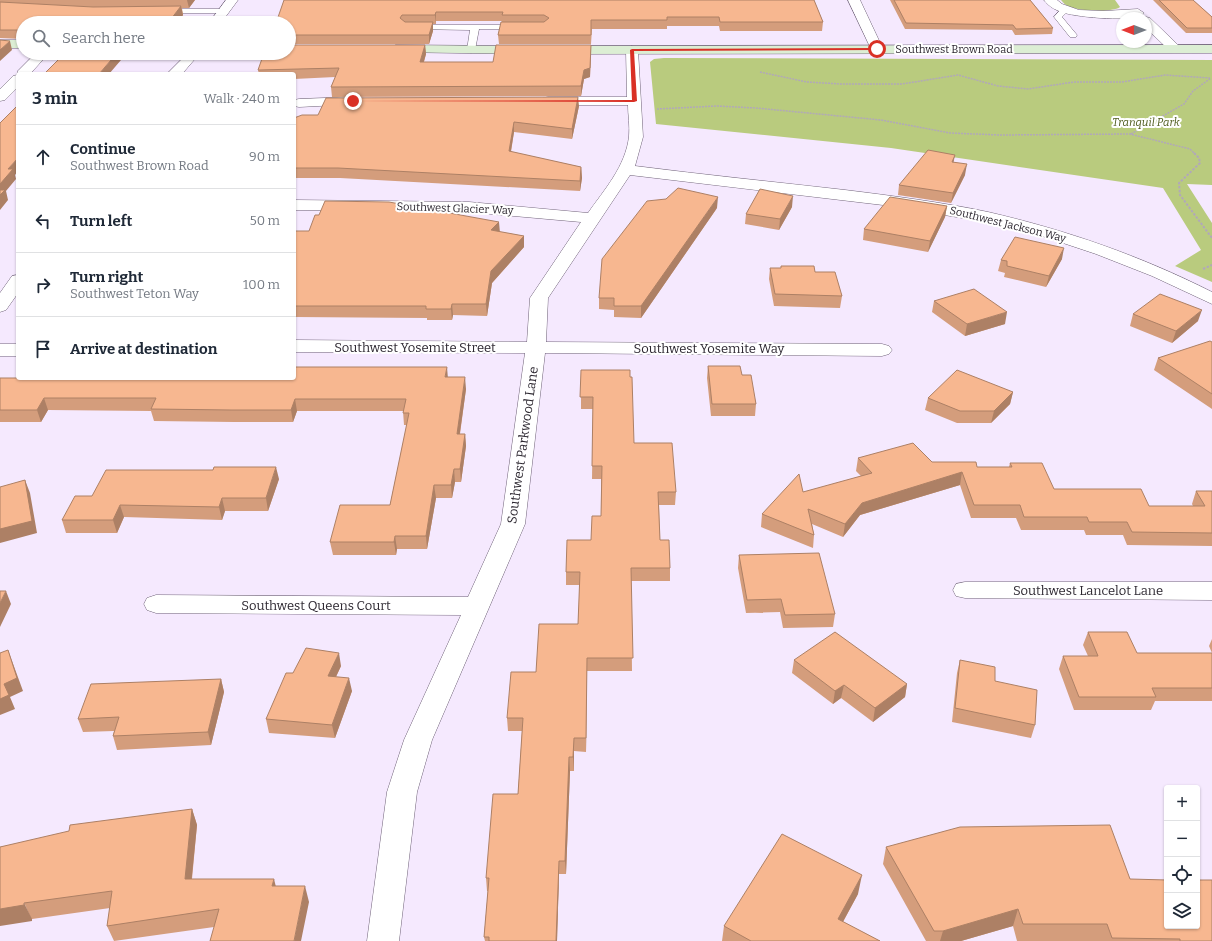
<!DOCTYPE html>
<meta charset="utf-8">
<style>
body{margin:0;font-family:Bitter,serif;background:#f2f2f3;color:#1f2937}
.controls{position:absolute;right:12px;bottom:12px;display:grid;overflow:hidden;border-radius:4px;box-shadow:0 1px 3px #0004}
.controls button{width:36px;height:36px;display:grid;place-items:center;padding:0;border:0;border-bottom:1px solid #e0e1e3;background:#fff;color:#1f2937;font:20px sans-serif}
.compass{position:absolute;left:1116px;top:12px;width:36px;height:36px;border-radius:50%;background:#fff;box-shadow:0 1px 3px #0004;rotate:270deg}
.stop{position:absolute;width:12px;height:12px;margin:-9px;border:3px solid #d93025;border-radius:50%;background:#fff}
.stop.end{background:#d93025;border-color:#fff;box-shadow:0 1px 4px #0008}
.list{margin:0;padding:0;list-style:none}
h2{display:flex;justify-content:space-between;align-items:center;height:52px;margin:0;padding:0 16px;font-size:17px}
h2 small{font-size:13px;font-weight:400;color:#747a83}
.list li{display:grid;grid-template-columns:26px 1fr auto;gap:12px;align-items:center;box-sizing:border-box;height:64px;padding:0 16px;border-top:1px solid #e0e1e3}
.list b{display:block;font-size:15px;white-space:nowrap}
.list p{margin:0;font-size:13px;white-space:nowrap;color:#747a83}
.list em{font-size:13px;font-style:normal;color:#747a83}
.icon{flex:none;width:22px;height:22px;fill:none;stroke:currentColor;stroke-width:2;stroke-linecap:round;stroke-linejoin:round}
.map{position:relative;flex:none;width:1212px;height:941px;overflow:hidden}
.search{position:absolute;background:#fff;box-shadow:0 1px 3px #0004;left:16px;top:16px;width:280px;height:44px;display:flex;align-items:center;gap:10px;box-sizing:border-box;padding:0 14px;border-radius:22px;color:#747a83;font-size:15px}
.panel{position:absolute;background:#fff;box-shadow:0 1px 3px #0004;left:16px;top:72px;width:280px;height:308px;border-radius:4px}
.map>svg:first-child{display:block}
.green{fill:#b9cb7e}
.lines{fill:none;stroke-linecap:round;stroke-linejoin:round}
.lane-casing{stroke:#6f6278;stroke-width:1}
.street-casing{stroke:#6f6278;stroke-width:1}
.secondary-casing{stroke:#6f6278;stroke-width:1}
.path-far1{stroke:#b1a8b9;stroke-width:1.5;stroke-dasharray:2 1;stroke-linecap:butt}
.path{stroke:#b1a8b9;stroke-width:2;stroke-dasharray:2.5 1.5;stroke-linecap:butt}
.lane{fill:#fff;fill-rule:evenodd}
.street{fill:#fff;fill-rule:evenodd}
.secondary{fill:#dceed4;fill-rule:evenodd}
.wall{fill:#d49d7c}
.shaded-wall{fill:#ad8065}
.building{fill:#f7b790;stroke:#ad8065}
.route{fill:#d93025}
.labels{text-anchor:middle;stroke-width:4;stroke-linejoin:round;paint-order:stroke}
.far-street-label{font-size:11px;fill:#2c2730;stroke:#fff}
.far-park-label{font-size:11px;font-style:italic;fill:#4d5a1b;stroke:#fff}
.street-label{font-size:13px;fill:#2c2730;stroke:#fff}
</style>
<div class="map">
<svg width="1212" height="941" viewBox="0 0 1212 941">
<rect width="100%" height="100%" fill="#f5e9fe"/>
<!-- green -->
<path class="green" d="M1061,0H1115L1120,7C1112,13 1077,11 1068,6C1065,5 1063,2 1061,0Z
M664,58L1212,60V185L1187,184L1212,223V282L1175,266L1201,250L1163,188L891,148L656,124L650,62L654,59Z"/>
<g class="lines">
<defs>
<path id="lane" d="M1062,8L1069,10L1062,17L1077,35L1076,37H1070L1054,17Z
M160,9H223L227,11L223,13H163L159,11Z
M409,25H520L524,27L520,29H479L475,50L471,53L467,50L470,30L412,29L408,27Z"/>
<path id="street" d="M226,0H238L221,23H209Z
M848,0H860L883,49L881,52H873L871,49Z
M1044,0H1057L1062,4L1079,10L1104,11L1138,9L1144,13C1137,23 1077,17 1065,13C1057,11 1049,7 1044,0Z
M1146,17L1150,18L1178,45L1180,48L1178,51H1170L1146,28V18H1143Z
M632,46L638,50L643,137L635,166C705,175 775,182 845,190C893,196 941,202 988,212C1066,230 1141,256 1212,292V304L1152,276L1096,254L1039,235L987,222L883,205L630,175L548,298L546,342L882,344L889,346L892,350L889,354L882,356L545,353L525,524L432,740L417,792L399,941H367L387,792L404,740L461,615L156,613L147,610L144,604L147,598L156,595L468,597L501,524L525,353L294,352V340L527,342L530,298L581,222L469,212L294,210V200L469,202L588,213C604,190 626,166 629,136C630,126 628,115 628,105H548L543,104L541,101L543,98L548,97H627L626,50Z
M36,53H49L30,74H18V87L5,100L0,101V89L13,76L17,75L18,71Z
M188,53H200L182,74H167Z
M353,97L358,98L360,101L358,104L299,107L294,106V100L299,99Z
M18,275V293L6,310L0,312V293L12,276Z
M0,344H18V356H0Z
M965,582H1212V600L965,598L956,596L953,590L956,584Z"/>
<path id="secondary" d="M0,40H23V48H0Z
M396,45L526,46L532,50L526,54L392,52L390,49Z
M1212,45V53L560,54L554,50L560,46Z"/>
</defs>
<!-- lane casing -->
<use href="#lane" class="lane-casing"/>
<!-- street casing -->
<use href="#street" class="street-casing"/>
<!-- secondary casing -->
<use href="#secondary" class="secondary-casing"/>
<!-- path-far1 -->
<path class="path-far1" d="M760,72L807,82L841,84H902L958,75L998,86L1028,89L1074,82H1122L1165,75L1210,78
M657,109L717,106L756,108L881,120L950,133L1000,135L1130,134L1190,149L1195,154
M1131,134L1184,104L1193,91L1211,78"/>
<!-- path -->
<path class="path" d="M1194,153L1199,158L1200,163L1179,183L1180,195L1212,238
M1203,269L1212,265"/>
<!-- lane -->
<use href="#lane" class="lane"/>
<!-- street -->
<use href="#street" class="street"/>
<!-- secondary -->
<use href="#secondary" class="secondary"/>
</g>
<!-- wall -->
<path class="wall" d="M0,0H195L189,8H182L183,15L177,23H23V39L0,38Z
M284,0H814L823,22L822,31H720L719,26H667V29H592L591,44H499L498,35L502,21H436V24H433V31L429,44H289V23Z
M890,0H1030L1053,28L1052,34L1015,35L1012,30L905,29Z
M1153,0H1193L1212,17V33H1186Z
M425,45L426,54L424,62H493L591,54L590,77L584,79L581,96L332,97L331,87L335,77L294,79V74H259L258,70Z
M579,106L572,139L514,132L511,152L581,167L582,178L580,191L340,178H294V118L318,115Z
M954,162L965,175L951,203L898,195L899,185Z
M947,206L945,217L928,252L863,240L864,229Z
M792,207L779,230L745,224L746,214Z
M717,208L641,318L614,317V310L599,309V298Z
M294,231L500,232L524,236V247L492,283L487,316L453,315L452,320H427V318L294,317Z
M1062,259L1046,287L1004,277L1005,273L998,271L1001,260Z
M781,266L815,272L842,296L840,308L774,306L769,279L770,268H781Z
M934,301L1005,324L965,336L932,312Z
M1133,314L1198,321L1172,343L1130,326Z
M1212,342V409L1154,370L1158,358Z
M708,366L742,375L756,404L755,416H711L707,378Z
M581,370L634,443L676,492L675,505H659L660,540L670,568V581H631L632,671H587L586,752L574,751V771H570L566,874H559L557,941H485L484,937L488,891H487L486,878L518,794L522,731H508L507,718L536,672L578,624L580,585H566V572L591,540L601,516V479H592L593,409H581Z
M448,377L466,389L460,434H465L466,446L461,482H455L452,498H436L427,549H397L396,555H333L330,542L390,505L407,425H404L403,411H297L293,422H234L154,421L151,411L48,410L41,422H0V378Z
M1013,392L1010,404L991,423H957L925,410L928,398Z
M858,458L932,462L977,467H1009L1010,463L1054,489L1149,506H1193L1192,504L1196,491H1212V546L1127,545L1123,535H1086L1084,530H1021L1016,518H971L960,485L860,515L843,537L812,524L814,535L813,548L761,527L762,514L861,476L856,471Z
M279,479L268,511H225L222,520L124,517L117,533H66L62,520L92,496Z
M739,555L835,614L833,627L783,628L780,612L746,613L738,568Z
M1088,632L1137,653H1212V701H1155L1151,710H1074L1059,669L1063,656H1088L1083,645Z
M1212,639V653L1209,646Z
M794,660L907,684L905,697L873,722L841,698L833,704L792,673Z
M960,660L995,681L1035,725L1031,738L952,722L957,673Z
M341,666L336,677L352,691L335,738L269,733L266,719L293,673Z
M221,679L224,692L211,745L117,750L113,736L114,731L83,732L78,719Z
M192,809L197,825L192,879L276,886L309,902L214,927L114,941L107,926L110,908L32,919V921L0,847Z
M886,847L1130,879L1212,941H1017L1013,926L961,941H926L883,864Z
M858,894L843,922L880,941H722L724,926Z"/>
<!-- shaded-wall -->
<path class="shaded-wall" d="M187,0H195L189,8Z
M181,6L183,15L177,23H168Z
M436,12V24L435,15Z
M433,22V31L429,44V35Z
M23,29V36L21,30Z
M10,41L12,50L0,61V50Z
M425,45L426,54L421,71L420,62Z
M591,45L590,77L584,79L581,96V86L584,70Z
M117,53H127L109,74H99Z
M578,97L579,106L572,139V129Z
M514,122V132L509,162V151Z
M955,155L953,165L952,162Z
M18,158V171L15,175L16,179L6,191L8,200L0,210V184L8,169Z
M967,164L965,175L951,203L953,193Z
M581,167L582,178L580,191V181Z
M793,196L792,207L779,230L780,219Z
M718,197L717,208L641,318V306Z
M947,206L945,217L928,252L930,241Z
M499,222L500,233L491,230Z
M524,236V247L492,283L487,316L486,304L491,271Z
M1064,248L1062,259L1046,287L1049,276Z
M452,304L453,315L452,320L451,309Z
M1202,310L1198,321L1172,343L1176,331Z
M1007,312L1005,324L965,336L967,324Z
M447,367L448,379L445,377Z
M465,377L466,389L458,446L457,434Z
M1013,392L1010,404L991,423L994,411Z
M44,398L48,410L41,422L37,410Z
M295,399L297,411L293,422L291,410Z
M465,434L466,446L461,482L460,469Z
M276,467L279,479L268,511L266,498Z
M454,469L455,482L452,498L451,485Z
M962,472L960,485L860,515L843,537L845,524L862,503Z
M25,480L30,493L37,533L0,543V529Z
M434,485L436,498L427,549L426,536Z
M222,498L225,511L222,520L219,507Z
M120,505L124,517L117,533L113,520Z
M395,536L397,549L396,555L394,542Z
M6,591L11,604L0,627V603Z
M8,650L23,691L10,697L15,709L0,715V699L4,684Z
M339,653L341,666L330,689L328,676Z
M587,658V671L586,752V738Z
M349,678L352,691L335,738L332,725Z
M221,679L224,692L211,745L208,732Z
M907,684L905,697L873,722L875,708Z
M844,685L841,698L833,704L835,691Z
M574,738V771L573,757Z
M569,757L570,771L566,874L565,861Z
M192,809L197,825L190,895L185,879Z
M559,861V874L557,941H556Z
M862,875L858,894L834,938L838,919Z
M274,879L278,895L272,886Z
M305,886L309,902L301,941H294Z
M24,903L32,919V921L0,926V909Z
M1018,909L1013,926L961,941H940L943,931Z"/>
<!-- building -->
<path class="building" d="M284,0H814L823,22H720L719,17H667V20H591V35H498L501,22H544L549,18L544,15H502L503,12H436L435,15H402L400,18L405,22H433L429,35H289V23H276Z
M894,0H1030L1053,28L1016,29L1013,25L906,23Z
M1159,0H1193L1212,17V28H1187Z
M0,2L93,7L181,6L168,23H23V29L21,30H0Z
M0,40L10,41L0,50Z
M289,45H425L420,62H493L496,45H591L590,68L584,70L581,86L331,87L339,68L258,70L264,53H289Z
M65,53H117L99,74H44Z
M578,97L572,129L514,122L509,151L581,167L580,181L338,168H294V118L302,115H318L326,98Z
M18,105V158L8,169H13L0,184V123Z
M928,150L955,155L952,162L967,164L953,193L899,185Z
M678,188L718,197L641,306H614V298H599L602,259L647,201L666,199Z
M760,189L793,196L780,219L746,214Z
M0,190H5L0,195Z
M890,197L947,206L930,241L864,229Z
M325,201L389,202L499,222L491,230L524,236L491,271L486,304H452L451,309H426V306H294V231H309L315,215H319Z
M1015,237L1064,248L1049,276L1007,266V261L1001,260Z
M781,266H814L815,272H835L842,296L775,294L770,268H781Z
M974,289L1007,312L967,324L934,301Z
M1160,294L1202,310L1176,331L1133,314Z
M1210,341L1212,342V394L1158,358Z
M708,366H740L742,375H751L756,404H712Z
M294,367H447L445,377H465L457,434H465L460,469H454L451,485H434L426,536H395L394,542H330L340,505H390L409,413H403L406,399H295L291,410H231L151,409L156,398H44L37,410H0V378H294Z
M581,370H630V377H632L634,443H672L676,492H658L660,540H669L670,568H631L633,658H587L586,738H574L573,757H569L565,861H559L556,941H489V937H484L489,878H486L493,794H518L523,718H507L511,672H536L539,624H578L580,572H566L567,540H591L592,516H601L602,466H592L593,397H580Z
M957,370L1013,392L994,411H960L928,398Z
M913,443L932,462H976L977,467H1012L1010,463H1042L1054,489H1141L1149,506H1205L1196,491H1212V533L1132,532L1127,522H1089L1087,517H1024L1020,505H974L962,472L862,503L845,524L808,509L814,535L762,514L799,474L803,492L872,473L858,458Z
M214,467H276L266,498H222L219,507L120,505L113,520H62L75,496H92L106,470H213Z
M25,480L32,521L0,529V487Z
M819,553L835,614L785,615L781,599L747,600L739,555Z
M0,591H6L0,603Z
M835,632L907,684L875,708L844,685L835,691L794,660Z
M1088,632H1127L1137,653H1212V688H1152L1156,697H1079L1063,656H1098Z
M306,648L339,653L328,676L349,678L332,725L266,719L286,673H293Z
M8,650L17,678L4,684L9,695L0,699V653Z
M960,660L995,667V681L1037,690L1035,725L955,708Z
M221,679L208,732L113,736L119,717L78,719L91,684Z
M192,809L185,879H274L272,886H305L294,941H210L219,909L107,926L112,891L24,903V905L0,909V847L69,831L70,825Z
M1110,825L1130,879L1167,880V926H1197V880H1212V941H1180V939L1112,938L1107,924H1023L1018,909L943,931H934L886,847L960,827Z
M782,834L862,875L838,919L880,941H751L724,926Z"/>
<!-- route -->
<path class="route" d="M877,48L878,50L634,51L637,101L634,102L351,101L632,100L630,50L632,49Z"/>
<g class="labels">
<!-- far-street labels -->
<g class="far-street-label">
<text x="954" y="53">Southwest Brown Road</text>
<text transform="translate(455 208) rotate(2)" y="4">Southwest Glacier Way</text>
<text transform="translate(1008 224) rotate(14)" y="4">Southwest Jackson Way</text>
</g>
<!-- far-park labels -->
<g class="far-park-label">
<text x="1146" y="126">Tranquil Park</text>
</g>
<!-- street labels -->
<g class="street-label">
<text x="415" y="352">Southwest Yosemite Street</text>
<text x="709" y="353">Southwest Yosemite Way</text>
<text transform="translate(522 445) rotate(-82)" y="5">Southwest Parkwood Lane</text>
<text x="1088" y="595">Southwest Lancelot Lane</text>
<text x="316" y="610">Southwest Queens Court</text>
</g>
</g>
</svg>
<div class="controls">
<button>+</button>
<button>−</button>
<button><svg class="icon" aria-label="locate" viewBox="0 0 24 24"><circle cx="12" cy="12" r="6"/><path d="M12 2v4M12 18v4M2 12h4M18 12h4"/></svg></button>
<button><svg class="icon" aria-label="layers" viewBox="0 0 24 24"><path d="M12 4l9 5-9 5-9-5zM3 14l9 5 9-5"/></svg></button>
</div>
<svg class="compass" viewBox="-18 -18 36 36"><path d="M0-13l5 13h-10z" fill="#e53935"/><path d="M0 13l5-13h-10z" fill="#747a83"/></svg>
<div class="stop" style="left:877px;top:49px"></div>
<div class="stop end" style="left:353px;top:101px"></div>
<div class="search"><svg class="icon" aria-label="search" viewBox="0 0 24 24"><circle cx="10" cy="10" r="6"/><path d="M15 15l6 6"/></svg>Search here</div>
<section class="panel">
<h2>3 min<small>Walk · 240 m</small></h2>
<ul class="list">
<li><svg class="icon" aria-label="ahead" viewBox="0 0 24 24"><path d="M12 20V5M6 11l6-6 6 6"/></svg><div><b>Continue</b><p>Southwest Brown Road</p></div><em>90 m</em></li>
<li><svg class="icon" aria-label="left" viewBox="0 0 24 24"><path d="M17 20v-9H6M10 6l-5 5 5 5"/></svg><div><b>Turn left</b></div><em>50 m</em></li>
<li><svg class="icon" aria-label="right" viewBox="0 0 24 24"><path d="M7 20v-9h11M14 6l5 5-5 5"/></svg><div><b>Turn right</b><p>Southwest Teton Way</p></div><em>100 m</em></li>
<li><svg class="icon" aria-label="arrive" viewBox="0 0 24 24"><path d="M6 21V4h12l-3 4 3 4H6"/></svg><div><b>Arrive at destination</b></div></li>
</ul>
</section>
</div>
